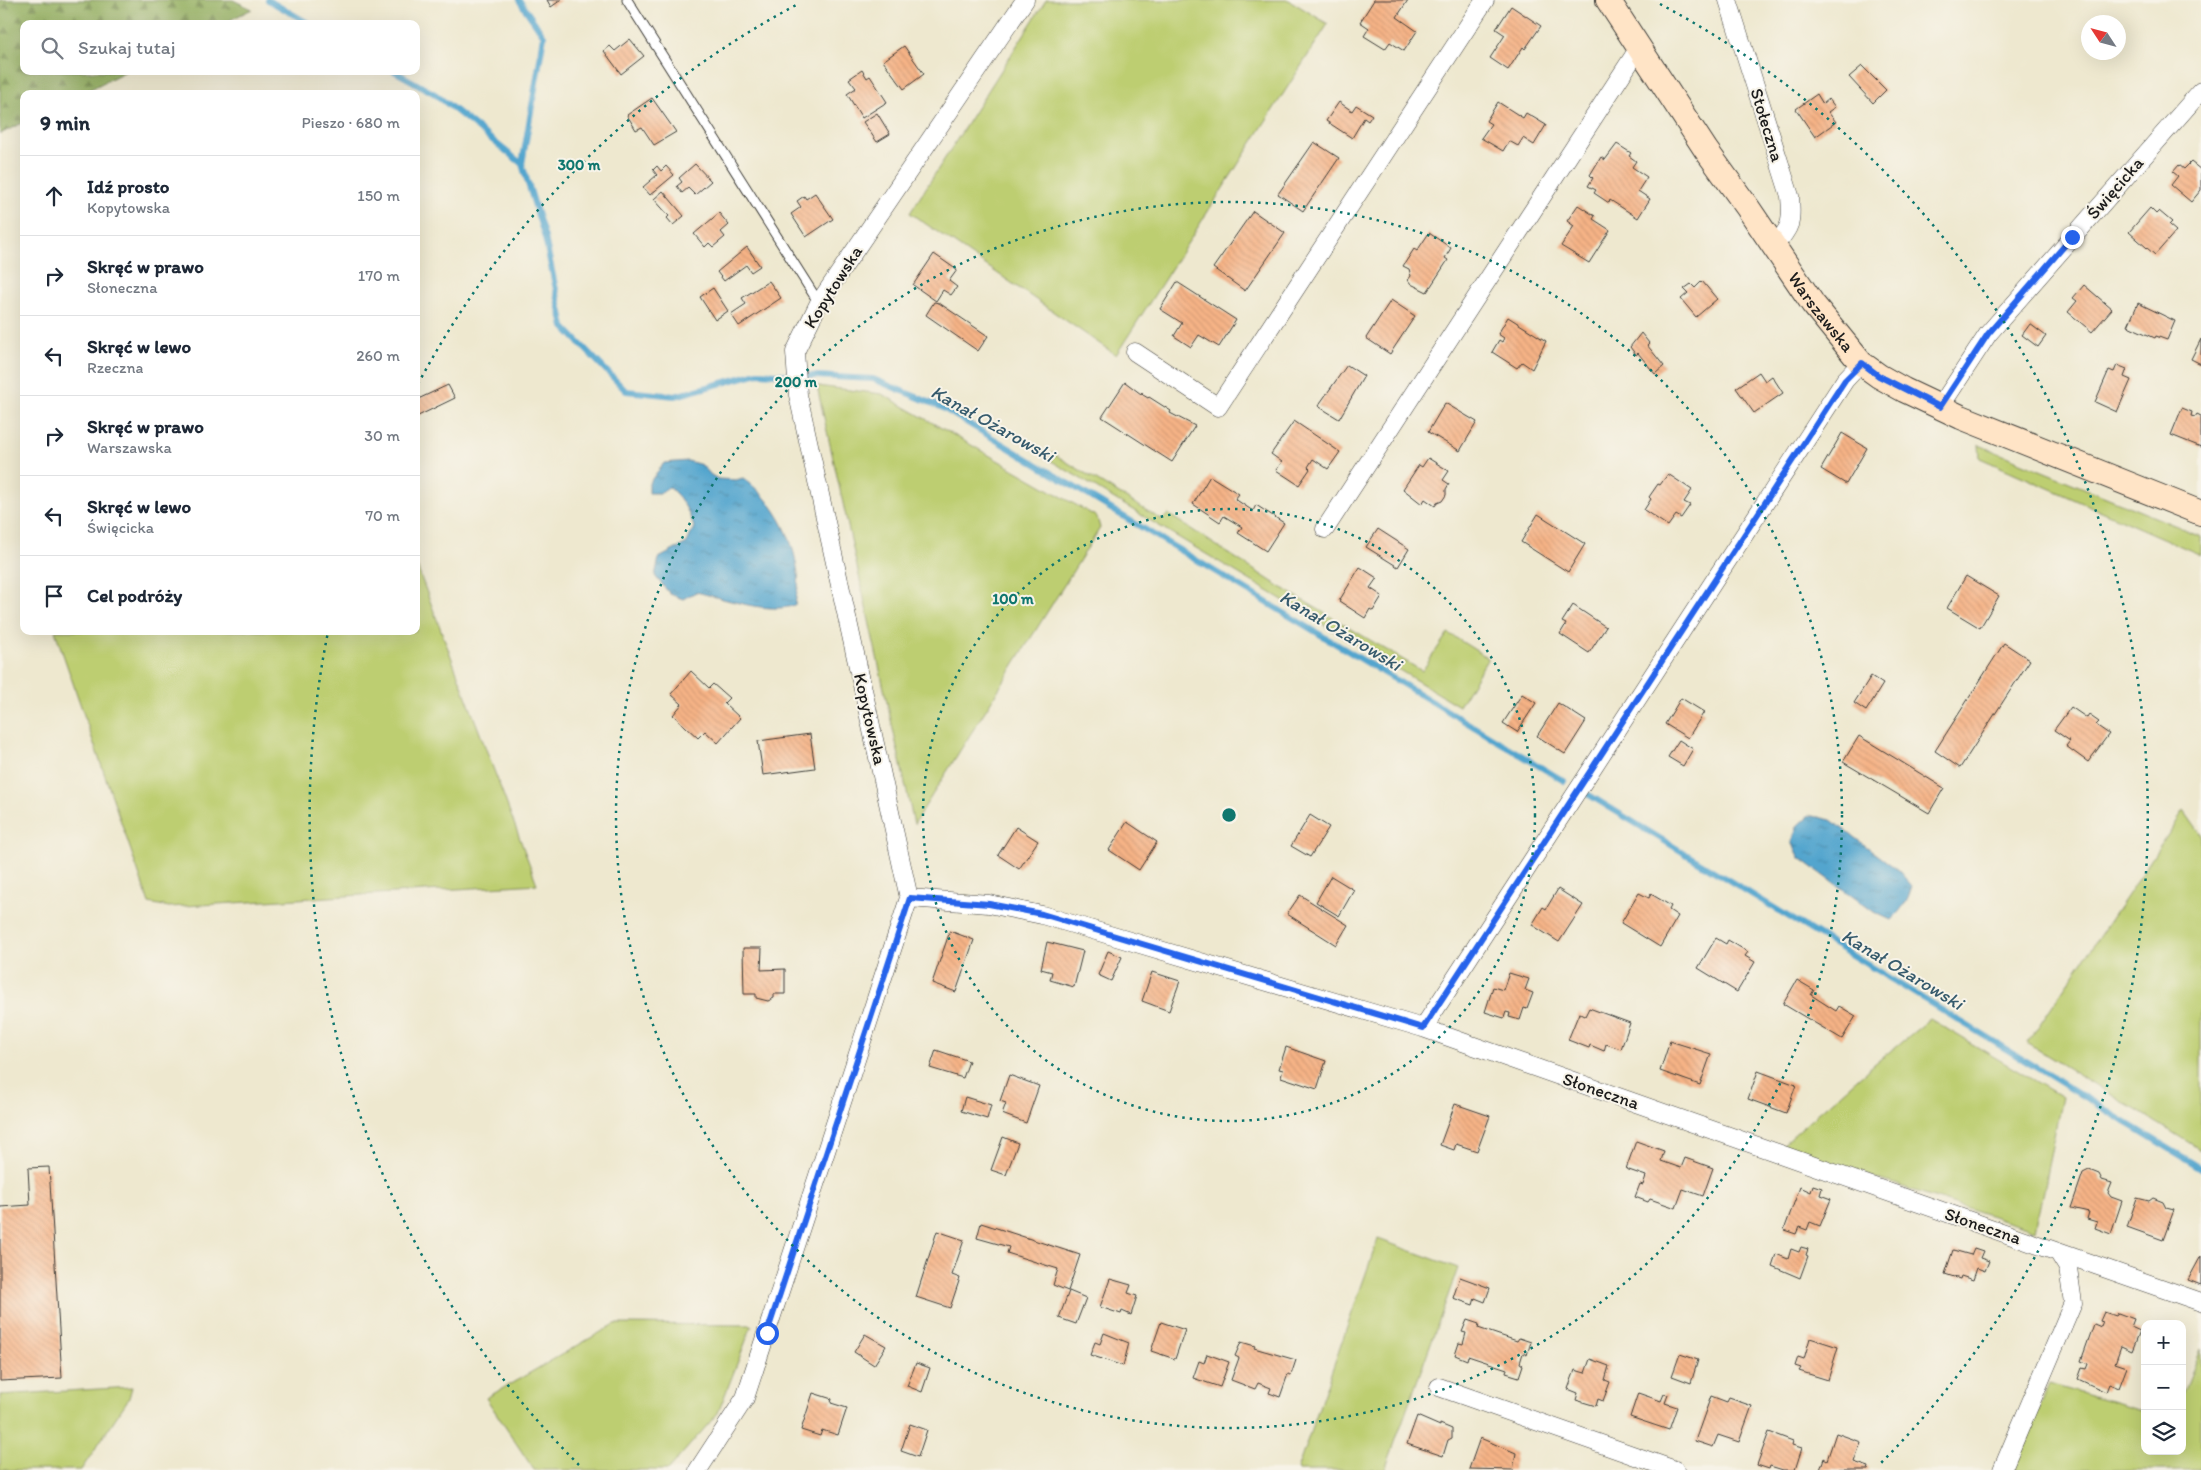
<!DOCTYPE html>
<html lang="pl">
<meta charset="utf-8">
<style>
body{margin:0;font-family:Itim,sans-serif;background:#f6f6f7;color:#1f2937}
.controls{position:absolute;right:15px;bottom:15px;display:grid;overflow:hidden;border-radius:10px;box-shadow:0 5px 20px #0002}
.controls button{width:45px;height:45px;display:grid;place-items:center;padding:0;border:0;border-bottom:1px solid #e0e1e3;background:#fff;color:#1f2937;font:25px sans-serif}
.compass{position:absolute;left:2081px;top:15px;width:45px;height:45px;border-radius:50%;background:#fff;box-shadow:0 5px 20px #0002;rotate:306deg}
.stop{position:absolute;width:15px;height:15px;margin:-11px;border:4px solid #2563eb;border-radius:50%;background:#fff}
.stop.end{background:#2563eb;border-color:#fff;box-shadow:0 1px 5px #0008}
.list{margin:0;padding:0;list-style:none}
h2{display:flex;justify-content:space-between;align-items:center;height:65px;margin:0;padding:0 20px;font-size:21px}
h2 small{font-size:16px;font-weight:400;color:#747a83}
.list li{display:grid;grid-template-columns:32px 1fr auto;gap:15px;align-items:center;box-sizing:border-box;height:80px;padding:0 20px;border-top:1px solid #e0e1e3}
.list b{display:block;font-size:19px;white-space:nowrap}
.list p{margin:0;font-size:16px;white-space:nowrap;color:#747a83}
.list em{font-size:16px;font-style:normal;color:#747a83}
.icon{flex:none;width:28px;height:28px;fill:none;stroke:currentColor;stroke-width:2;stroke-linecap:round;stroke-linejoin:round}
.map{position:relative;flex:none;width:2201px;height:1470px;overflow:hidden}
.search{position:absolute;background:#fff;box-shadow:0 5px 20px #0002;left:20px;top:20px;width:400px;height:55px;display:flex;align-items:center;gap:12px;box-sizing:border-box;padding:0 18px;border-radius:10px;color:#747a83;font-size:19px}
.panel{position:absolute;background:#fff;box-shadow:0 5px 20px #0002;left:20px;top:90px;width:400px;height:545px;border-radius:10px}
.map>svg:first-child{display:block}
.grass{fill:#bdce71;stroke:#6c7546}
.forest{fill:url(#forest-firs);stroke:#596640}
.water{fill:url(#water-ripples);stroke:#386075}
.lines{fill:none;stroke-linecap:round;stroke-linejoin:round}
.stream{stroke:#53a5ce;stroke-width:6}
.building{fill:url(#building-back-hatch)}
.service-casing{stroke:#3c3b37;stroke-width:11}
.minor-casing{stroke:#3c3b37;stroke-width:19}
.secondary-casing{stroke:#3c3b37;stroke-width:26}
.service{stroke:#fff;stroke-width:9}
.minor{stroke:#fff;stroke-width:18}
.secondary{stroke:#ffe4c6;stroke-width:24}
.route{stroke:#2563eb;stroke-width:6}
.ring{fill:none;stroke:#0f766e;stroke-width:2.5;stroke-dasharray:2.5 5}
.labels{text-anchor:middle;stroke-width:4;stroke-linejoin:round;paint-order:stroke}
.street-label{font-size:18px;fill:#1c1c1c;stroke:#f7f3e8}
.water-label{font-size:19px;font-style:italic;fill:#355a6c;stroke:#f7f3e8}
.centre{fill:#0f766e;stroke:#f7f3e8;stroke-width:2.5}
.ring-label{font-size:15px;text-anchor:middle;font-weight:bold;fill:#0f766e;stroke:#f7f3e8;stroke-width:4;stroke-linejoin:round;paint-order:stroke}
</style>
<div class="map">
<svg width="2201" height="1470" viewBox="0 0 2201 1470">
<defs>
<pattern id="forest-firs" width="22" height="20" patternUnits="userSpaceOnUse" patternTransform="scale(1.25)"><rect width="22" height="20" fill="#96b163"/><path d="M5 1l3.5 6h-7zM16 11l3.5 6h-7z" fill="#7a8f51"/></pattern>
<pattern id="water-ripples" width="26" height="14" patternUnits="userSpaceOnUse" patternTransform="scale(1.25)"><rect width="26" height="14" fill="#53a5ce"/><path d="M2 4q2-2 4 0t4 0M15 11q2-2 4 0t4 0" fill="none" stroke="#4486a6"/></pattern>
<pattern id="building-back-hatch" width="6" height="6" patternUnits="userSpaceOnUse" patternTransform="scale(1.25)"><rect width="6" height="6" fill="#f6b386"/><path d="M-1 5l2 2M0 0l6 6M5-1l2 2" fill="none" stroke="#d29973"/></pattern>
</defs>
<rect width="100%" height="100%" fill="#f7f3e8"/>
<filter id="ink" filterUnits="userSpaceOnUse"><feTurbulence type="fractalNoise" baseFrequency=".02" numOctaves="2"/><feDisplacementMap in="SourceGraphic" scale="10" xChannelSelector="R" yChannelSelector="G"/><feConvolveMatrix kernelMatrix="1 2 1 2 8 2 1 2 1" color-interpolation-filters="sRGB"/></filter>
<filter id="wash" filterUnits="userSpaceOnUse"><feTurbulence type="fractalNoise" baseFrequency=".0096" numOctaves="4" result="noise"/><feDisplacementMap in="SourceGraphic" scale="20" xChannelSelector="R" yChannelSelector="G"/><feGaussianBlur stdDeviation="1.12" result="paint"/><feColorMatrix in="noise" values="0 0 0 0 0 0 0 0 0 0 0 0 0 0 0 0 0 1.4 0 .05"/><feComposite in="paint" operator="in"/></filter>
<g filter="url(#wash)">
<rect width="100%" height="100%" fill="#eee8cf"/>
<!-- grass -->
<path class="grass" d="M1046,0H1289L1328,24L1116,355L910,213Z
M817,386L882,394L1097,517L1100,528L914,824Z
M1979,445L2201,536V555L1980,458Z
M1052,453L1162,520L1168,514L1274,583L1422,671L1448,633L1488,658L1459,706L1048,459Z
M416,564L537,884L169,907L149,903L55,631H416Z
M2184,811L2201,835V1150L2027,1043Z
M1930,1019L2062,1097L2035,1230L1780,1147L1873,1065Z
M1378,1239L1458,1268L1385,1470H1297Z
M615,1324L752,1325L718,1413L668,1470H534L486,1398Z
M2201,1349V1470H2012L2049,1384L2145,1412V1451H2182V1397Z
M132,1387L129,1398L81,1470H0V1395Z"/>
<!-- forest -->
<path class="forest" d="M0,0H233L252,9L222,24H24V71H126L81,94H24V122L0,134Z"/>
<!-- water -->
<path class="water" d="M688,461L702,465L711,475L718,479L736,480L743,478C775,501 793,535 798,574C800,583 796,595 795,605C769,615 723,598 696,592L683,599L670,594L655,576L659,558L687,543L694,527C688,510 682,498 669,487L660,493H649V483L664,463Z
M1809,815L1831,820L1898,870L1912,886C1908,900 1902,910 1891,920L1874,912L1800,858L1792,842L1797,826Z"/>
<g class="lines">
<!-- stream -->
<path class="stream" d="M268,0L310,24
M519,0L544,36L522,164
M394,71L435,94L522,164L545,238L564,327L626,391L675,396L758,373L873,379L941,407L1564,781
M1589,795L2201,1168"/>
</g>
<g id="blocks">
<!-- building -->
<path class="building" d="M547,0H561L551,7Z
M1374,0H1408L1397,17L1417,31L1404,51L1390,42L1385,49L1364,36L1369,28L1360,22Z
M1511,6L1541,26L1525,49L1523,47L1508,70L1490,58L1505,35L1496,29Z
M630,39L644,56L621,74L604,51L610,46L615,51Z
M904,46L924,74L904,89L883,61Z
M1862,66L1886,90L1873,103L1849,77Z
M862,70L867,78L870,76L887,102L862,118L847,94L856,88L849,79Z
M1817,94L1823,104L1829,99L1835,107L1828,112L1836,122L1815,137L1796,109Z
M652,98L676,132L654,145L642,127L636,130L627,115Z
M1339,102L1352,111L1356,105L1372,115L1368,121L1364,118L1352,138L1326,121Z
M1498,102L1523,118L1526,113L1546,125L1534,145L1523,138L1518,146L1509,141L1503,151L1481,138L1491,124L1486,121Z
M877,113L890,134L877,142L863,122Z
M1314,142L1339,158L1303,211L1278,194Z
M1617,144L1631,153L1629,156L1636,161L1632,167L1647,177L1638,191L1650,199L1638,218L1610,200L1609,203L1594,193L1596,190L1588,186L1593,178L1590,175L1601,157L1605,160Z
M2191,162L2201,170V190L2191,202L2171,185L2178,176L2173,172L2179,165L2184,169Z
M695,164L711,181L695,195L688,188L682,193L677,186L682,182L679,178Z
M657,166L661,171L666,166L674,175L650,195L643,187L657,175L653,170Z
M663,191L684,216L673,225L667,218L669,216L654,199Z
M815,193L833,219L806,237L791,214L801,207L797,201L804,196L806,199Z
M1578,205L1595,216L1593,219L1610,230L1589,263L1561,246L1574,226L1567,221Z
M2150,208L2156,214L2159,211L2172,222L2169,225L2176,231L2155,255L2129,232Z
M1253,211L1285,233L1245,291L1213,268Z
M719,213L729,225L721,232L725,237L713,247L709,243L705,247L694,234Z
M1429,233L1451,248L1445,258L1448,260L1427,292L1411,284L1408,280L1411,276L1409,269L1403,266L1414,249L1417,251Z
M747,247L760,266L751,272L746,265L724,281L717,272Z
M934,254L957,270L949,281L957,287L951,295L943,290L936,301L913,285Z
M769,281L781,298L739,326L731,314L746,304L742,298Z
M1702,281L1717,299L1696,317L1681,299L1688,293L1684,289L1691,284L1695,288Z
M1177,282L1236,320L1219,347L1199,335L1191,347L1174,336L1182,323L1160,309Z
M2084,285L2112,309L2092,332L2068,312L2077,301L2073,298Z
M713,288L728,311L715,320L700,297Z
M1391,300L1415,316L1390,354L1366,338Z
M934,302L939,303L988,336L978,351L926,315Z
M2138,303L2175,321L2167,340L2156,336L2155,338L2128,326Z
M1508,317L1546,341L1532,369L1522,362L1517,368L1492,352L1499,340L1502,342L1504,338L1498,334Z
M2030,324L2046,336L2038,347L2022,335Z
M1641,333L1649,343L1647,345L1664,366L1655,374L1638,353L1636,355L1630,347Z
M2201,339V364L2191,359Z
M1347,365L1364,376L1339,419L1318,406Z
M2117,365L2127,369L2124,377L2131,380L2117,412L2095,402L2109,370L2114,372Z
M1759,372L1765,381L1772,376L1783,393L1754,413L1736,388Z
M1125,382L1141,394L1142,392L1143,395L1148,398L1149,397L1171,411L1170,413L1195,426L1172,462L1102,417Z
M448,385L455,398L416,417V400Z
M1445,403L1477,422L1460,451L1428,432Z
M2182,408L2192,412L2191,416L2195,417L2197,414L2201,416V447L2171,435Z
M1294,421L1340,452L1328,469L1313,459L1308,467L1310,469L1299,485L1276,470L1282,462L1271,454Z
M1842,433L1867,448L1846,484L1821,469Z
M1428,458L1449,471L1443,480L1449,484L1446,489V495L1442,501L1437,503L1435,506L1425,499L1422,504L1403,489L1419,465L1422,467Z
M1668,474L1692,490L1684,502L1690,505L1681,518L1676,515L1668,526L1644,510L1651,499L1649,497L1658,484L1660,485Z
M1210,476L1239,494L1235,499L1253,511L1256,505L1284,523L1266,551L1238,533L1242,527L1224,516L1220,522L1193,504Z
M1538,514L1585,544L1568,572L1521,542Z
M1378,529L1409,549L1398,567L1366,547Z
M1360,567L1377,578L1370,588L1382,596L1373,611L1370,609L1365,618L1339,601Z
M1966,576L1999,596L1980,628L1947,608Z
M1573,605L1606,627L1589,653L1560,634L1566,624L1562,622Z
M2004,643L2030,660L1960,768L1935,751Z
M691,671L709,688L713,684L729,698L724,703L740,718L718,743L705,731L698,738L673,715L682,704L671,694Z
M1871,676L1883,684L1866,711L1854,703Z
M1522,694L1536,703L1517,732L1503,723Z
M1681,698L1704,712L1688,738L1665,724Z
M1558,703L1586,721L1565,754L1537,736Z
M2071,707L2087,718L2089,715L2099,722L2096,725L2109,734L2088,762L2066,746L2070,741L2054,730Z
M810,734L815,768L763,775L758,741Z
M1859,736L1944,788L1929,813L1843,762Z
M1679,740L1693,749L1683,766L1668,757Z
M1310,815L1329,827L1310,857L1291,846Z
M1127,822L1157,842L1139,870L1109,850Z
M1016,827L1038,841L1019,869L998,855Z
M1331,876L1354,890L1339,916L1316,902Z
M1558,889L1583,905L1559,942L1532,925L1543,907L1546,909Z
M1639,893L1649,898L1651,894L1671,906L1669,910L1678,916L1660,947L1621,923Z
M1300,895L1348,925L1336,945L1287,914Z
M950,931L974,940L956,992L932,983Z
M1716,938L1726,944L1728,940L1748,952L1745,956L1755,962L1737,992L1698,968Z
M1047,942L1083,951L1074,987L1050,980L1052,972L1041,969Z
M743,948H762L761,970L785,969V994H774V998L768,1001L756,998V994H744Z
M1108,951L1122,957L1111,981L1098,975Z
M1152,972L1180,981L1169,1011L1142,1001Z
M1509,973L1529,979L1525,990L1533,993L1527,1009L1524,1008L1520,1020L1509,1017L1510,1013L1506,1012L1504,1018L1485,1012L1493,987L1503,990Z
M1797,980L1814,990L1811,995L1836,1011L1839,1006L1856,1016L1842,1039L1783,1004Z
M1589,1008L1630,1023L1621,1049L1606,1044L1604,1051L1590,1045L1589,1048L1568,1040L1579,1013L1585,1016Z
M1670,1041L1711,1054L1700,1085L1660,1071Z
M1286,1047L1326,1061L1317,1089L1281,1077L1283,1070L1279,1069Z
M936,1050L969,1061L963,1078L930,1068Z
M1758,1071L1796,1085L1786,1113L1748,1099Z
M1009,1075L1039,1086L1026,1123L1002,1114L1006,1103L1000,1101Z
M965,1097L991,1105L987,1119L961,1111Z
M1455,1104L1490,1116L1477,1151L1456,1144L1454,1150L1440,1145Z
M1003,1137L1018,1143L1006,1175L991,1170Z
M1636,1141L1664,1151L1661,1161L1681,1168L1685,1158L1713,1168L1703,1196L1683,1189L1676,1208L1650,1199L1648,1202L1635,1197L1640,1184L1643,1185L1646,1176L1626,1169Z
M49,1167L62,1378L0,1381V1207L30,1205L28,1168Z
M2089,1170L2099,1174L2102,1180L2112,1183L2108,1193L2111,1197L2122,1201L2111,1234L2095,1228L2097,1222L2087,1219L2089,1212L2071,1208L2083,1173Z
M1813,1185L1822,1188L1820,1195L1831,1199L1820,1226L1810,1222L1807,1230L1799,1227L1796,1234L1784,1230L1800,1187L1811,1192Z
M2137,1198L2149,1201L2153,1198L2163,1202L2166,1208L2174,1210L2163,1240L2127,1227Z
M981,1223L1080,1255L1068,1291L1053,1285L1058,1269L1007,1253L1009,1247L977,1238Z
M937,1231L964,1240L952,1275L960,1278L950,1308L916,1297Z
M1801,1247L1808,1249L1806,1255L1808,1256L1800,1278L1772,1266L1776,1254L1788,1259L1791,1249L1799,1252Z
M1974,1248L1983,1251L1980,1258L1989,1261L1985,1271L1977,1268L1973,1280L1961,1276L1960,1279L1945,1274L1953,1250L1971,1255Z
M2201,1256V1285L2188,1280Z
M1460,1277L1490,1288L1485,1302L1475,1298L1473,1305L1453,1298Z
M1110,1279L1131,1285L1128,1293L1137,1296L1131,1315L1122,1311L1121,1314L1100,1307Z
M1069,1291L1086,1298L1076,1324L1059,1318Z
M2104,1312L2116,1316L2118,1313L2134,1319L2131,1327L2140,1331L2132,1351L2121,1346L2115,1363L2127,1367L2119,1388L2109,1384L2106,1392L2078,1379L2082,1368L2086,1369L2088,1364L2081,1361L2094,1324L2101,1327L2103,1322L2100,1321Z
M1467,1320L1479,1324L1478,1328L1517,1341L1519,1338L1531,1342L1527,1355L1523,1353L1520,1363L1523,1365L1519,1377L1506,1373L1507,1369L1468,1356L1467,1360L1455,1355L1459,1343L1463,1344L1466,1333L1462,1332Z
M1161,1322L1185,1330L1175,1359L1151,1351Z
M1104,1333L1129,1343L1123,1366L1090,1355L1095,1342L1100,1344Z
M865,1334L886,1346L874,1365L854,1352Z
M1810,1338L1838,1347L1828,1380L1799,1371L1801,1368L1795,1366L1798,1357L1804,1359Z
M1241,1342L1255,1346L1254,1348L1296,1360L1291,1375L1288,1374L1280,1397L1269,1393L1271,1388L1258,1383L1255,1389L1231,1380L1239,1358L1235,1356Z
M1207,1354L1229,1362L1220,1387L1193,1378L1199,1361L1204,1363Z
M1680,1354L1698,1360L1691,1383L1672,1376Z
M1590,1359L1609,1366L1605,1380L1610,1382L1603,1401L1598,1399L1596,1406L1576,1400L1578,1393L1568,1389L1575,1370L1585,1373Z
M916,1363L930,1368L922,1392L907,1386Z
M813,1393L832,1399L831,1403L847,1408L838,1435L822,1430L820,1436L801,1430Z
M1638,1393L1661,1401L1664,1394L1668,1395L1665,1403L1677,1407L1669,1430L1630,1417Z
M1711,1396L1727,1402L1729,1398L1752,1406L1739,1442L1718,1435L1713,1447L1695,1441Z
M1417,1416L1440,1426V1424L1452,1429V1438L1448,1440L1443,1456L1407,1444Z
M910,1424L927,1430L918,1457L901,1451Z
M1769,1432L1793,1441L1792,1445L1802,1448L1795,1470H1783L1770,1466L1769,1469L1757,1465Z
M1836,1433L1861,1442L1854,1462L1869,1467L1868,1470H1820L1824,1458L1827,1460Z
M1480,1438L1516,1453L1513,1470L1469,1469Z"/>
</g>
</g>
<g filter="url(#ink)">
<use href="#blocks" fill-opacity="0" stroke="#3c3b37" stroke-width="1"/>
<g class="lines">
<defs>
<path id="service" d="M627,0L819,303"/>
<path id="minor" d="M1728,0L1790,196C1792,221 1792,228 1773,246
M1135,352L1218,407L1485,0
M1940,407L1988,334L2201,91
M1325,529L1639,48
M909,898L989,904L1042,915L1423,1028L2058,1252L2068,1268L2073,1303L2002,1470
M1423,1028L1845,380L1861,363
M2058,1252L2201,1302
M1439,1387L1675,1470
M698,1470L745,1398L909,898L798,395L795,352L819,303L1025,0"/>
<g id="secondary">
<path id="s1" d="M1608,0L1706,150L1748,208L1813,304L1861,363L1879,376L1904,390L1961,417L2201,513"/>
</g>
</defs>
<!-- service casing -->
<use href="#service" class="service-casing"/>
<!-- minor casing -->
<use href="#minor" class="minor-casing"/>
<!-- secondary casing -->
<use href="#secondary" class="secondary-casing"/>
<!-- service -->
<use href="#service" class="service"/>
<!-- minor -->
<use href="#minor" class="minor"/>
<!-- secondary -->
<use href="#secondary" class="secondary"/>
</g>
</g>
<g class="lines" filter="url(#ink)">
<!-- route -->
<path class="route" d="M767,1333L910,898L989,904L1042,914L1423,1028L1845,380L1862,363L1879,376L1940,407L1988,334L2072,237"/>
</g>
<!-- distance rings -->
<g class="ring">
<circle cx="1229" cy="815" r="306"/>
<circle cx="1229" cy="815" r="613"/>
<path d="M579 1465A919 919 0 0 1 328 632M418 384A919 919 0 0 1 798 4M1660 4A919 919 0 0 1 1879 1465"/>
</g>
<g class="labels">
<!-- street labels -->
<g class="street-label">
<text transform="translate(1767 125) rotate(73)" y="6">Stołeczna</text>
<text transform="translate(2115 188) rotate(-49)" y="6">Święcicka</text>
<text transform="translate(833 287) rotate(-58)" y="6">Kopytowska</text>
<text dy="6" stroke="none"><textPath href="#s1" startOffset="378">Warszawska</textPath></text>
<text transform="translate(870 719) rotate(77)" y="6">Kopytowska</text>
<text transform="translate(1601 1091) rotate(19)" y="6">Słoneczna</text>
<text transform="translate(1983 1226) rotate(19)" y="6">Słoneczna</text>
</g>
<!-- water labels -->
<g class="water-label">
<text transform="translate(993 423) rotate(29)" y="7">Kanał Ożarowski</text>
<text transform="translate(1341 630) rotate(31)" y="7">Kanał Ożarowski</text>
<text transform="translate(1903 969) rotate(31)" y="7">Kanał Ożarowski</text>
</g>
</g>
<circle cx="1229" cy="815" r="8" class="centre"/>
<g class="ring-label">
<text x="579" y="170">300 m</text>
<text x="796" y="387">200 m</text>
<text x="1013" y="604">100 m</text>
</g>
</svg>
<div class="controls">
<button>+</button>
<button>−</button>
<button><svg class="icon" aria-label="layers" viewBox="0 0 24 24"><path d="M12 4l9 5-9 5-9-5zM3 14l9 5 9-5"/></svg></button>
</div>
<svg class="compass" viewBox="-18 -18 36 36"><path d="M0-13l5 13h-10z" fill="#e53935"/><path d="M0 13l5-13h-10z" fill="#747a83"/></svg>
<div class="stop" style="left:767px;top:1333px"></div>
<div class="stop end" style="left:2072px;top:237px"></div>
<div class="search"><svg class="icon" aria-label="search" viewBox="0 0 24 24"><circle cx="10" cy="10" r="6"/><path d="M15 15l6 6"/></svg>Szukaj tutaj</div>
<section class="panel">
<h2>9 min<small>Pieszo · 680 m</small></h2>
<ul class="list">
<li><svg class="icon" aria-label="ahead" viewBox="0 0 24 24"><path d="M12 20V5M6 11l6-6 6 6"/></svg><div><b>Idź prosto</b><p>Kopytowska</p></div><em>150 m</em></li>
<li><svg class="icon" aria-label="right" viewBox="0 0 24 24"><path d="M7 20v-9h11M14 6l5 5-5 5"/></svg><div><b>Skręć w prawo</b><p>Słoneczna</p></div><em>170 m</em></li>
<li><svg class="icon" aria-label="left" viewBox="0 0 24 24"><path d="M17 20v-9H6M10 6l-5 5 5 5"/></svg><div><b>Skręć w lewo</b><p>Rzeczna</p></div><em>260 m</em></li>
<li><svg class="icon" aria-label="right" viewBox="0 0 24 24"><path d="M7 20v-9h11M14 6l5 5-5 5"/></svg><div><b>Skręć w prawo</b><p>Warszawska</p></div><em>30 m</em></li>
<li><svg class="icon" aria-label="left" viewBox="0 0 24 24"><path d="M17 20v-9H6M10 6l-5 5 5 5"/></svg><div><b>Skręć w lewo</b><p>Święcicka</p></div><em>70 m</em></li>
<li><svg class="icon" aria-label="arrive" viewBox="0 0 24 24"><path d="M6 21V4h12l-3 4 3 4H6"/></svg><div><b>Cel podróży</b></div></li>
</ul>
</section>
</div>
